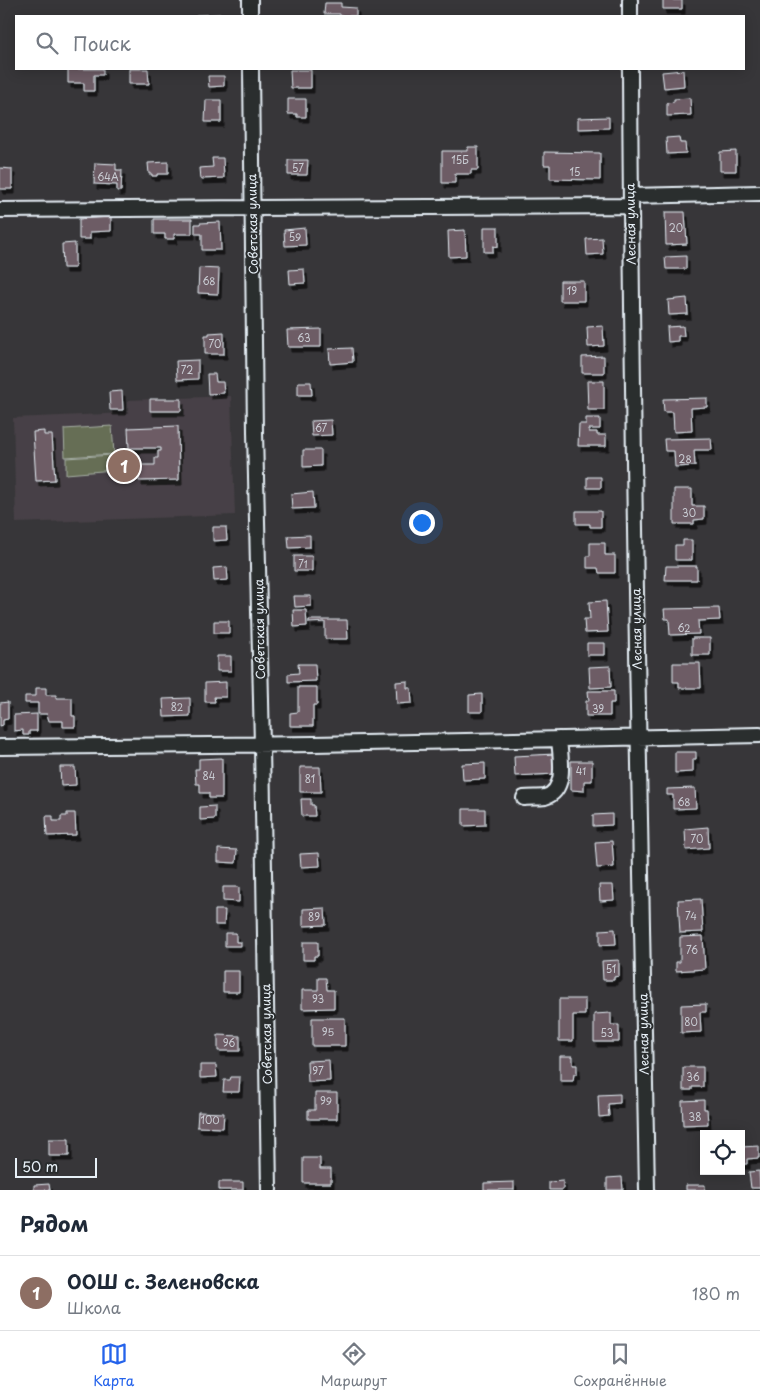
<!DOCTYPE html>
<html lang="ru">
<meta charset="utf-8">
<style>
body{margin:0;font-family:"Playpen Sans",sans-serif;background:#f2f2f3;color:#1f2937}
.controls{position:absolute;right:15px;bottom:15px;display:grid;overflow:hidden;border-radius:0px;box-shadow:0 2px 12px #0003}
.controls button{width:45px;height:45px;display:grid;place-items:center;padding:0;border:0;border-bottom:1px solid #e0e1e3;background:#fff;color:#1f2937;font:25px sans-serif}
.scale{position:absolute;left:15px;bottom:12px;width:82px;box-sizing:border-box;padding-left:5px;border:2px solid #e8f1f8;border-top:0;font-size:14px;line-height:18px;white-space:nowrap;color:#e8f1f8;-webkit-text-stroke:4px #2a2d2e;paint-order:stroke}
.you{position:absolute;left:421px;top:522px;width:18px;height:18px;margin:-12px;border:4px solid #fff;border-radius:50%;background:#1a73e8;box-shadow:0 0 0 8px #1a73e833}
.badge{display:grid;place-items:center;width:32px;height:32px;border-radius:50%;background:#2563eb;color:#fff;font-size:16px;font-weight:700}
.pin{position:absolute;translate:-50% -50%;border:2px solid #fff;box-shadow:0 1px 5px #0006}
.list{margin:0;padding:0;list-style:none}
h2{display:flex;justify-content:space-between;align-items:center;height:65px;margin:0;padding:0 20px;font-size:21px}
h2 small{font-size:16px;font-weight:400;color:#747a83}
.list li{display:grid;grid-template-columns:32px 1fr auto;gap:15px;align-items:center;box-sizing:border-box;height:75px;padding:0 20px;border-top:1px solid #e0e1e3}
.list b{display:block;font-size:19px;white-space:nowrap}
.list p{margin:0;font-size:16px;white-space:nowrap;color:#747a83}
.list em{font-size:16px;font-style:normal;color:#747a83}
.icon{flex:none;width:28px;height:28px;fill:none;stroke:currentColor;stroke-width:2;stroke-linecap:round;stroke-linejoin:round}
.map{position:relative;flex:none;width:760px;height:1190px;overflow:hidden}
.search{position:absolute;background:#fff;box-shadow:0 2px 12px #0003;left:15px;right:15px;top:15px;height:55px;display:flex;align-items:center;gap:12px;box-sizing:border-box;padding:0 18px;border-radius:0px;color:#747a83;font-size:19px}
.sheet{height:140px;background:#fff}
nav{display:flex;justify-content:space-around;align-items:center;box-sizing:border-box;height:70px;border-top:1px solid #e0e1e3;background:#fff;font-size:14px;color:#747a83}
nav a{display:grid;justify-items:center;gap:2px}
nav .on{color:#2563eb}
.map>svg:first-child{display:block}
.built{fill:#474146}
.green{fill:#666e54;stroke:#a7b0a6}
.building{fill:#6d5c65;stroke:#e8f1f8;filter:url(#shadow)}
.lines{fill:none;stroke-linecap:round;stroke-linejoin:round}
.minor-casing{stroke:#e8f1f8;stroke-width:18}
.minor{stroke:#2a2d2e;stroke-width:14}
.labels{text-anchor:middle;stroke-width:4;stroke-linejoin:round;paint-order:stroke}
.number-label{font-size:10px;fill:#c9ccd3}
.street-label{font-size:12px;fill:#e8f1f8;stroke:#2a2d2e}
</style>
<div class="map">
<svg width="760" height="1190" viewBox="0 0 760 1190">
<defs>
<filter id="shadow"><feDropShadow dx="3" dy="5" stdDeviation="0" flood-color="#0009"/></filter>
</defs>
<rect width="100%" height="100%" fill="#373639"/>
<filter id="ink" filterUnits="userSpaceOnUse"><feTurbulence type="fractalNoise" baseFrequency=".02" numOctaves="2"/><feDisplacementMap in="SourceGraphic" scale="10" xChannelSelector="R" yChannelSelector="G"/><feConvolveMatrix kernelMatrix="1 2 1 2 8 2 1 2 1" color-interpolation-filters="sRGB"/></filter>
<g filter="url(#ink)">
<!-- built -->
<path class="built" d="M231,396L235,515L16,523L13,418L128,413V400Z"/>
<!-- green -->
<path class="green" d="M112,426L114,454L65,457L64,429Z
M113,455L114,470L66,474V458Z"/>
<!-- building -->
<path class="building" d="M663,0H682V9H663Z
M325,3H341V7L356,8V16H340V14H324Z
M220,14V16H197V15Z
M68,69H103V75H94V91H84V83H68Z
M129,69H148L149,84H129Z
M290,70H311V88H291Z
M683,70L684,86L664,88L662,72Z
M208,76H224V86L209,87Z
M690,98L691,115L667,116V103L674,102V99Z
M288,99H306V117H297V114H288Z
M206,100H221V122H205Z
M609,117V128L578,129V118Z
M679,137L680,143H685L686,153L667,154L666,138Z
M468,147H478V170H471V174H455V183H442V151H468Z
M736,151V171H720V152Z
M544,152L600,153V180L550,179V165H544Z
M212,158H223L224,178L200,179L199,168L213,167Z
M288,160H308L307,175H288Z
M168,162V174H157V176H152V174H149L148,163Z
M95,163L116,164V170H122L121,191H117V185L94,184Z
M0,168L12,169V189H0Z
M665,212H685L687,244L666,245Z
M111,217V231L90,232V239H79V219Z
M154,219H192V234H174V239H165V234H154Z
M220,222L221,250H202V234H195V224H200V223Z
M484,227H498V247L493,246V252H484Z
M305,228L306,245L285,246L284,230Z
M465,230L466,256L449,257L448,231Z
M602,238L603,254L587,255L586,239Z
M75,243V268H63L62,244Z
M686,256V269H666L665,257Z
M199,268L219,269L218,294L198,293Z
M304,269L305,283L290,284L289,270Z
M560,281H584V301H560Z
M687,298L688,314L669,315L668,300Z
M603,326L604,346L588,347L587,327Z
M683,326L684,336H678V341L668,342L667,327Z
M321,329V347H288L287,330Z
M224,332V354H205V335H209V333Z
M352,348L353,362L330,364L329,349Z
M604,356V373H582V357Z
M198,360V379L177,380L176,361Z
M207,374H215L216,382H223L224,393L208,394Z
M587,381H604V410H588Z
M298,382H311L312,395H298Z
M122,391L123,410H110L109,392Z
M707,398V407L691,408L692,431L674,432L673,412H664L663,399Z
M150,399H181V411H150Z
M586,418H600V429H589V432H597V435H606V446H578L579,424H586Z
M331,420L332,435L312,436L311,421Z
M178,426L179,480L139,481V465H155V458H158V451H161V448H129L128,428Z
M44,431V435H52L55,480L36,481L33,432Z
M711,438L712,450H694L695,466L675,467L674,451H665L664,439Z
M303,450H321V466L303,467Z
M587,477H601V488H587Z
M674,489H692V506H704V519L694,520V524H674Z
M313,492L314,508L292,509L291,494Z
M576,511H601V527H590V524H576Z
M213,527H226L227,540L213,541Z
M310,535V547L289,548L288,536Z
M683,540H692V560H675V545H683Z
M590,543H605V555H615V573H599L598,568H587V556H590Z
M294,556H312V571H294Z
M666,566H697V580H665Z
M227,567L228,580L214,581L213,568Z
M294,596H311V606L295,607Z
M606,601L608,632L585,633L584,619H590L589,602Z
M719,608L720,620L698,621L699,634L670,635L669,619H665L664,609Z
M293,610H306L307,626L294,627Z
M309,620H347L348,639H325V622L309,623Z
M214,621H229V633H214Z
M692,638H710V655H692Z
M587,643H605V655H587Z
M217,656H231V671H217Z
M673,663H700L701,688H679V682H673Z
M298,664H315L316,681L288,682V674L299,673Z
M610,666L611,687L590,688L589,667Z
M407,681V688H411L412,703L397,704L396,682Z
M226,682V697H214L215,702H205V683Z
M298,687H317V705H313V726H290V713L298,712Z
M36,688H46V695H56V698H72V716H75V727H63V721H49L47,714H38V703H25V696H36Z
M588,691H614V703H610V716H586V701H589Z
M482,694V712H469V695Z
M190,698V716L164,717L163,699Z
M8,702V719L3,720V725L0,726V703Z
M37,714V731H29V735H23V730L14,731V715Z
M675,752H696V759H693V772L675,773Z
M555,754L556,774L515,776L514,756Z
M222,758V798H209V793H200V784H196L195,769H199V759Z
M571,761H592V781H584V791L571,790Z
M485,763V779L463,780L462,764Z
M60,767H75L76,785L61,786Z
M300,767H320L321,792H300Z
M695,788L696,808L673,809V795H667V789Z
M301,799H311V805H314L315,816H302Z
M215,806V819L200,820V807Z
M463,809H485V825L463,826Z
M67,813H75L76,835L47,836L46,816H53V821H61V816H67Z
M612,814V825L593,826V815Z
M708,827L709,848L686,850L685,829Z
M612,841L614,867L597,868L595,842Z
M218,849L237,850L236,863L218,862Z
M319,853L320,866L301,867L300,854Z
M599,885H613L614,900L600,901Z
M223,887H239V902L223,901Z
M701,899L703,932L680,933L678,900Z
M325,908L326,925L303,926V909Z
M215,910H225L224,925H215Z
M615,929L616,944L600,945V930Z
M225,933H236V942H241V946H225Z
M703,936L705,969L676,971V962H680V937Z
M303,942H318V956H314V960H303Z
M619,960V976L614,977V980H603L602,961Z
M223,971H239V992H223Z
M318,978H326L327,990H334V1008L302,1009V990H318Z
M559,999H585V1015H573V1041H559Z
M706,1004V1012H700L701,1032L681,1033V1005Z
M611,1013V1025H619V1042H594V1014Z
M312,1018H345V1046H312Z
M218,1035L240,1036V1051H218Z
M560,1056H573V1065H577V1074H574L573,1081H560Z
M329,1060L330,1081L308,1082L307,1061Z
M200,1065H216L217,1077L200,1078Z
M683,1067H703V1087H692V1090H683Z
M231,1077H240L239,1092H223L224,1080H230Z
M315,1093H337V1119H308V1110H315Z
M620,1094V1103L608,1104L609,1116L599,1117L598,1095Z
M704,1100V1109H707L708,1124L683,1125L682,1101Z
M198,1112L224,1113L223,1128L197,1127Z
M49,1139H69V1156H49Z
M759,1146V1158L747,1159V1164H741V1147Z
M303,1158H320V1169H331V1183H303Z
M759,1171L760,1188H751L749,1172Z
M622,1177L623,1190H607V1178Z
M563,1181V1190H549V1182Z
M219,1182H243V1190H219Z
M514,1182V1190H484V1183Z
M49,1184L50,1190H34V1185Z
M686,1185H705V1190H686Z"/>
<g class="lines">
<defs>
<path id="minor" d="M250,0V16
M630,0V16
M251,69L255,432L262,745L269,1190
M630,69C632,443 640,816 647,1190
M631,196L760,193
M0,210L254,208L631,206
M0,747L314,744L760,735
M524,798C530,797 538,798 545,797C568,790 560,756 559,739"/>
</defs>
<!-- minor casing -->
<use href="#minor" class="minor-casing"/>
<!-- minor -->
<use href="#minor" class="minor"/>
</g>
</g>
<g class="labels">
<!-- number labels -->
<g class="number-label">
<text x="460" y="164">15Б</text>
<text x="298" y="172">57</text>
<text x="575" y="176">15</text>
<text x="108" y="181">64А</text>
<text x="676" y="232">20</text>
<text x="295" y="241">59</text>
<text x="209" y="285">68</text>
<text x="572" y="295">19</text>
<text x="304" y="342">63</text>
<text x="215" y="348">70</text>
<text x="187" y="374">72</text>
<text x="321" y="432">67</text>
<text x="685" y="463">28</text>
<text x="689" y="517">30</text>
<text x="303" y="568">71</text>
<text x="684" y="632">62</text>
<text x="177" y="711">82</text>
<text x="598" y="713">39</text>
<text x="581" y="775">41</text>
<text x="209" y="780">84</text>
<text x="310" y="783">81</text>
<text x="684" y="806">68</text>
<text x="697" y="843">70</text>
<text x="691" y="920">74</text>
<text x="314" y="921">89</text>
<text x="692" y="954">76</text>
<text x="611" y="973">51</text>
<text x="318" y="1003">93</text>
<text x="691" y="1026">80</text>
<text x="328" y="1036">95</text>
<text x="607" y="1037">53</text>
<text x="229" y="1047">96</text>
<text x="318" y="1075">97</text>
<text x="693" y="1081">36</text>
<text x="326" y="1105">99</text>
<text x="695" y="1121">38</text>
<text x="210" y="1124">100</text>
</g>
<!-- street labels -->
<g class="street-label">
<text transform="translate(253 224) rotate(-91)" y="4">Советская улица</text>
<text transform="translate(631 224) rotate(-91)" y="4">Лесная улица</text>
<text transform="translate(260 629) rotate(-91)" y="4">Советская улица</text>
<text transform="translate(637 629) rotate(-91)" y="4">Лесная улица</text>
<text transform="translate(267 1034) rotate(-91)" y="4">Советская улица</text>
<text transform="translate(644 1034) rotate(-91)" y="4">Лесная улица</text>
</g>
</g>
</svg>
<div class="controls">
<button><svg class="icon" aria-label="locate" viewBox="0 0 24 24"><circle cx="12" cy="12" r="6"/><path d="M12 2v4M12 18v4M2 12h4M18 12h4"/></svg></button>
</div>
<div class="scale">50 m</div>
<div class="you"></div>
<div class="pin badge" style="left:124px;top:466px;background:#8d6e63">1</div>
<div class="search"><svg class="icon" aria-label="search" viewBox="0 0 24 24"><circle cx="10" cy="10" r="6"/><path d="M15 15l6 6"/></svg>Поиск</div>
</div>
<section class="sheet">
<h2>Рядом<small></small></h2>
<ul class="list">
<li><span class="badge" style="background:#8d6e63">1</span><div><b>ООШ с. Зеленовска</b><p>Школа</p></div><em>180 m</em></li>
</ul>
</section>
<nav>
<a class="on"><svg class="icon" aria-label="map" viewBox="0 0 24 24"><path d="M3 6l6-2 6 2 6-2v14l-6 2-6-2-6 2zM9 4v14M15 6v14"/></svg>Карта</a>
<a><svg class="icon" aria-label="directions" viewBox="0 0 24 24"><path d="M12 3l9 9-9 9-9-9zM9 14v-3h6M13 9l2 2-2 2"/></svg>Маршрут</a>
<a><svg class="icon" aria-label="saved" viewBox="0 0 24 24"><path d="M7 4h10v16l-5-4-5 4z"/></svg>Сохранённые</a>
</nav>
